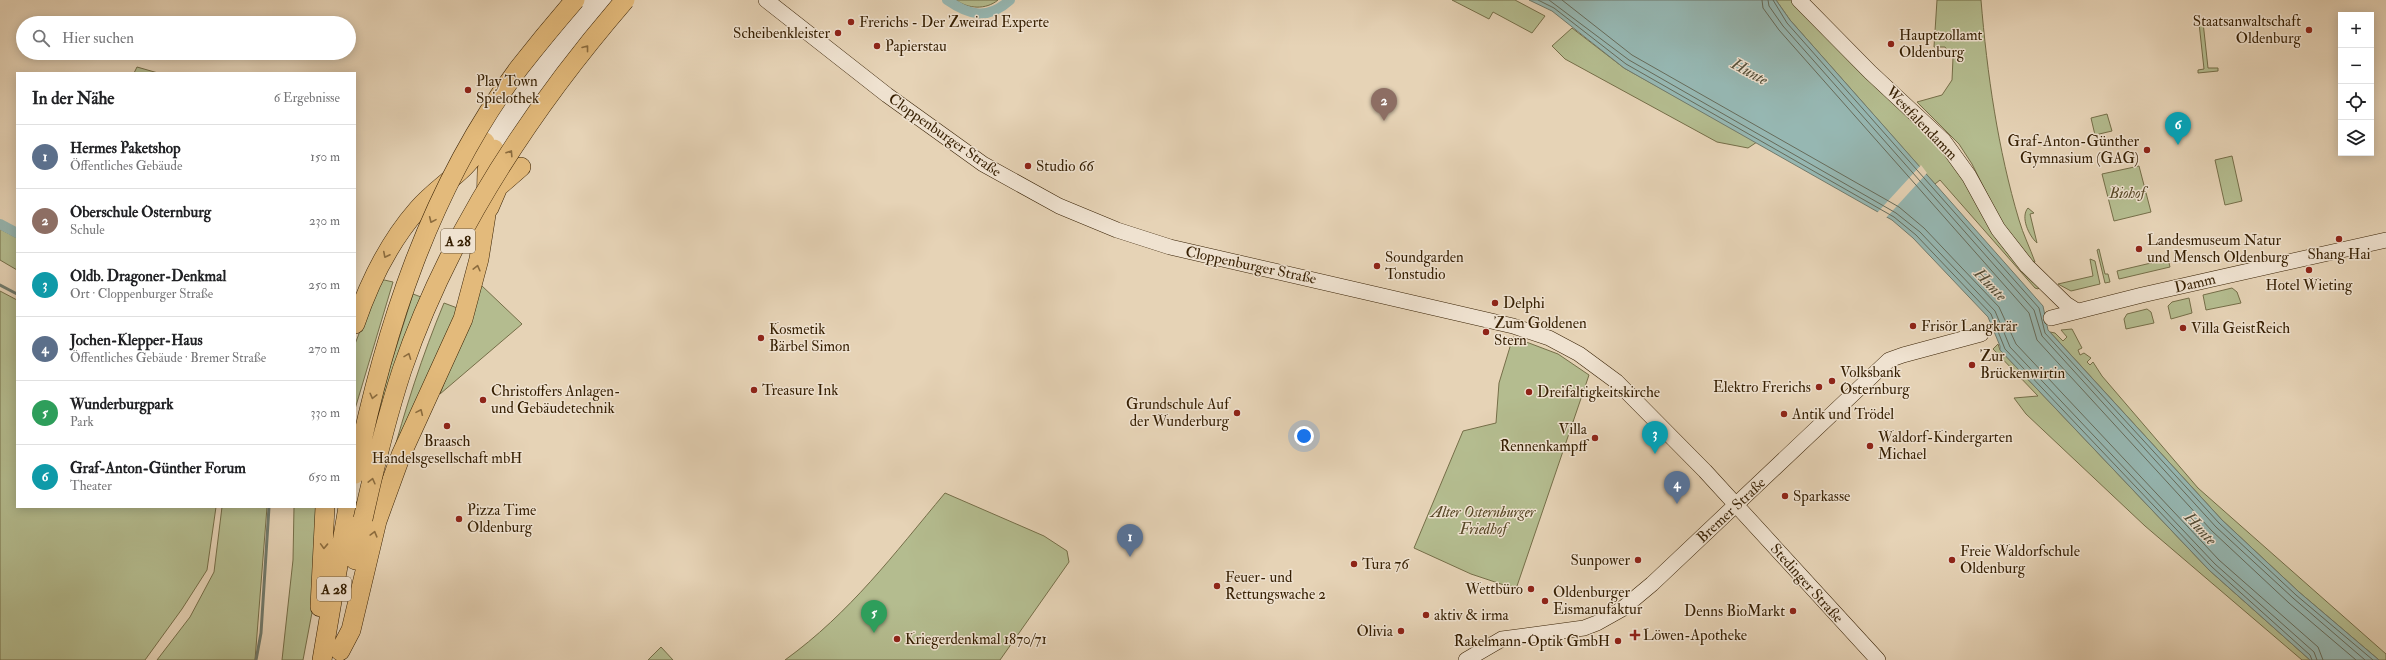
<!DOCTYPE html>
<html lang="de">
<meta charset="utf-8">
<style>
body{margin:0;font-family:"IM FELL Double Pica",serif;background:#f2f2f2;color:#202124}
.controls{position:absolute;right:12px;top:12px;display:grid;overflow:hidden;border-radius:0px;box-shadow:0 2px 10px #0003}
.controls button{width:36px;height:36px;display:grid;place-items:center;padding:0;border:0;border-bottom:1px solid #e0e0e0;background:#fff;color:#202124;font:20px sans-serif}
.you{position:absolute;left:1304px;top:436px;width:14px;height:14px;margin:-10px;border:3px solid #fff;border-radius:50%;background:#1a73e8;box-shadow:0 0 0 6px #1a73e833}
.badge{display:grid;place-items:center;width:26px;height:26px;border-radius:50%;background:#8f2418;color:#fff;font-size:13px;font-weight:700}
.pin{position:absolute;translate:-50% -33px;filter:drop-shadow(0 1px 2px #0008)}
.pin::after{content:'';position:absolute;top:21px;width:14px;height:12px;background:inherit;clip-path:polygon(0 0,100% 0,50% 100%)}
.list{margin:0;padding:0;list-style:none}
h2{display:flex;justify-content:space-between;align-items:center;height:52px;margin:0;padding:0 16px;font-size:17px}
h2 small{font-size:13px;font-weight:400;color:#757577}
.list li{display:grid;grid-template-columns:26px 1fr auto;gap:12px;align-items:center;box-sizing:border-box;height:64px;padding:0 16px;border-top:1px solid #e0e0e0}
.list b{display:block;font-size:15px;white-space:nowrap}
.list p{margin:0;font-size:13px;white-space:nowrap;color:#757577}
.list em{font-size:13px;font-style:normal;color:#757577}
.icon{flex:none;width:22px;height:22px;fill:none;stroke:currentColor;stroke-width:2;stroke-linecap:round;stroke-linejoin:round}
.map{position:relative;flex:none;width:2386px;height:660px;overflow:hidden}
.search{position:absolute;background:#fff;box-shadow:0 2px 10px #0003;left:16px;top:16px;width:340px;height:44px;display:flex;align-items:center;gap:10px;box-sizing:border-box;padding:0 14px;border-radius:22px;color:#757577;font-size:15px}
.panel{position:absolute;background:#fff;box-shadow:0 2px 10px #0003;left:16px;top:72px;width:340px;height:436px;border-radius:0px}
.map>svg:first-child{display:block}
.green{fill:#b4bc8f;stroke:#756e48}
.water{fill:#96b7b2;stroke:#707a6c}
.pier{fill:#e6d3b6}
.lines{fill:none;stroke-linecap:round;stroke-linejoin:round}
.shore{stroke:#666b5a;stroke-width:1}
.stream{stroke:#707a6c;stroke-width:3}
.canal{stroke:#96b7b2;stroke-width:10}
.secondary-casing{stroke:#361f02;stroke-width:16}
.highway-casing{stroke:#361f02;stroke-width:20}
.secondary{stroke:#efe2d0;stroke-width:15}
.highway{stroke:#e3ba7b;stroke-width:19}
.highway-bridge-casing{stroke:#361f02;stroke-width:20;stroke-linecap:butt}
.highway-bridge{stroke:#e3ba7b;stroke-width:19}
.oneway{stroke:#8c6c3e}
.poi-dot{fill:#8f2418;stroke:#efe2d0;stroke-width:1.5}
.labels{text-anchor:middle;stroke-width:3;stroke-linejoin:round;paint-order:stroke}
.shield{fill:#efe2d0;stroke:#6e5a40;stroke-width:1}
.shield-label{font-size:14px;font-weight:bold;fill:#361f02}
.poi-label{font-size:15px;fill:#361f02;stroke:#efe2d0;text-anchor:start}
.street-label{font-size:15px;fill:#361f02;stroke:#efe2d0}
.park-label{font-size:15px;font-style:italic;fill:#564625;stroke:#efe2d0}
.water-label{font-size:16px;font-style:italic;fill:#534d37;stroke:#efe2d0}
</style>
<div class="map">
<svg width="2386" height="660" viewBox="0 0 2386 660">
<rect width="100%" height="100%" fill="#e6d3b6"/>
<filter id="stains"><feTurbulence type="fractalNoise" baseFrequency=".005" numOctaves="4"/><feColorMatrix values="0 0 0 0 .2 0 0 0 0 .09 0 0 0 0 .02 0 0 0 .5 -.17"/></filter>
<radialGradient id="worn" r=".72"><stop offset=".6" stop-color="#630" stop-opacity="0"/><stop offset="1" stop-color="#630" stop-opacity=".3"/></radialGradient>
<!-- green -->
<path class="green" d="M956,0H998C986,10 968,9 956,0Z
M1452,0H1515L1545,16L1532,33L1493,12L1489,19Z
M1776,0H1792L1946,151L2041,286L2038,289L2035,288L1940,180L1935,184L1918,165L1790,20Z
M1937,0H1981C1987,73 1998,150 2019,220C2023,234 2030,248 2035,262L2031,263L2010,237L1996,212L1972,164L1959,144L1917,102L1942,95L1952,80L1953,58L1945,47H1934Z
M2203,22L2208,68H2218V71L2198,73V70L2204,69L2199,23Z
M1572,28L1624,68L1757,142L1748,148L1717,142L1565,59L1552,46Z
M137,67L158,73H134Z
M2107,114L2112,131L2095,135L2091,118Z
M2232,156L2242,201L2225,205L2215,160Z
M2139,166L2151,212L2114,221L2102,174Z
M2028,208L2034,213L2030,214L2037,243C2029,236 2020,217 2028,208Z
M0,229L17,238V270L0,260Z
M2099,249L2105,274H2108L2110,282L2105,283L2097,250Z
M2090,259L2095,261L2100,284L2071,291L2058,284L2093,276Z
M2168,259L2170,267L2119,279L2117,271Z
M380,279L393,282L355,409V344Z
M481,285L522,324L440,394Z
M2232,288L2237,292L2241,303L2206,310L2203,295Z
M0,291L17,300V507H216L207,570L182,609L145,660H0Z
M413,294L421,297L377,434L373,432L389,370Z
M2189,298L2192,313L2171,319L2168,306L2172,302Z
M444,303L460,309L390,465C405,409 422,356 444,303Z
M2147,309L2151,312L2154,323L2126,329L2124,319L2127,314Z
M2072,329L2082,348L2078,350L2080,355L2084,353L2091,358L2087,362L2090,365L2093,362L2102,376L2198,488L2386,654V660H2379L2299,592L2222,520L2050,332L2055,333L2063,341L2067,337L2061,330Z
M1513,337L1558,354L1589,375L1516,589L1471,574L1414,548L1463,431L1496,423L1499,383Z
M1998,344L2000,350L2209,570L2310,660H2302L2145,526L2026,414L2014,398L2038,396L1993,349Z
M945,493L1044,536L1067,551L1069,562L1000,660H785C850,613 894,554 945,493Z
M222,507H267L255,660H157L190,617L214,572Z
M294,507H317L314,602L303,660H282L293,560Z
M661,647L673,660H648Z"/>
<!-- water -->
<path class="water" d="M1529,0H1776L1790,20L2043,306L2048,330L2222,520L2299,592L2379,660H2310L2209,570L2000,350V346L1988,317L1913,238L1892,220L1624,68L1552,11Z"/>
<!-- pier -->
<path class="pier" d="M1921,165L1927,173L1885,219L1876,214Z"/>
<g class="lines">
<!-- shore -->
<path class="shore" d="M1538,0L1554,8L1626,64L1894,217L1916,235L1991,314L2005,349L2212,567L2310,655L2312,660
M1549,0L1629,60L1896,213L1920,232L1995,311L2010,347L2215,564L2314,652L2317,660
M1562,0L1632,55L1899,207L1924,228L1999,307L2016,344L2219,560L2318,647L2323,660
M1762,0L1763,8L1779,30L2029,313L2037,340L2212,531L2289,603L2356,660
M1768,0L1769,6L1783,26L2034,310L2042,336L2216,527L2293,598L2365,660
M1773,0L1787,23L2039,308L2045,333L2219,523L2296,595L2373,660"/>
<!-- stream -->
<path class="stream" d="M0,285L17,294
M256,660L261,633L269,507"/>
<!-- canal -->
<path class="canal" d="M947,0C970,16 988,20 1010,0
M0,224L17,233"/>
<defs>
<path id="secondary" d="M766,0L887,95L983,164L1059,206L1117,230L1170,247L1513,326L1549,338L1579,354L1617,382L1705,471L1878,660
M1799,0L1870,72L1943,140L1969,176L1998,229L2027,266L2066,304L2077,311
M485,142L532,72L590,0
M494,149L538,83L606,0
M2051,318L2142,295L2386,240
M1466,660L1502,639L1584,628L1597,623L1622,609L1652,584L1889,360L1903,355L1981,334"/>
<path id="highway" d="M489,208L498,187L521,167
M355,324C369,283 389,242 418,209C431,194 447,183 461,170C470,162 477,151 485,142
M355,560L363,519
M320,607L325,507
M340,651L351,630L377,521L401,455L463,319L479,259L486,215L487,170L494,149
M322,660L348,507"/>
</defs>
<!-- secondary casing -->
<use href="#secondary" class="secondary-casing"/>
<!-- highway casing -->
<use href="#highway" class="highway-casing"/>
<!-- secondary -->
<use href="#secondary" class="secondary"/>
<!-- highway -->
<use href="#highway" class="highway"/>
<defs>
<path id="highway-bridge" d="M355,474C384,330 430,187 519,68C537,45 556,22 575,0
M363,519C374,469 386,419 402,370C449,232 531,109 625,0"/>
</defs>
<!-- highway-bridge casing -->
<use href="#highway-bridge" class="highway-bridge-casing"/>
<!-- highway-bridge -->
<use href="#highway-bridge" class="highway-bridge"/>
</g>
<!-- one-way arrows -->
<defs><path id="oneway-chevron" d="M-2-3.5L2.5 0L-2 3.5" fill="none" stroke-width="1.6" stroke-linecap="round" stroke-linejoin="round"/></defs>
<g class="oneway">
<use href="#oneway-chevron" transform="translate(586 48) rotate(-52)"/>
<use href="#oneway-chevron" transform="translate(510 153) rotate(-57)"/>
<use href="#oneway-chevron" transform="translate(432 220) rotate(114)"/>
<use href="#oneway-chevron" transform="translate(386 255) rotate(117)"/>
<use href="#oneway-chevron" transform="translate(477 268) rotate(-76)"/>
<use href="#oneway-chevron" transform="translate(408 356) rotate(-69)"/>
<use href="#oneway-chevron" transform="translate(373 396) rotate(104)"/>
<use href="#oneway-chevron" transform="translate(420 412) rotate(-66)"/>
<use href="#oneway-chevron" transform="translate(372 481) rotate(-76)"/>
<use href="#oneway-chevron" transform="translate(374 534) rotate(-75)"/>
<use href="#oneway-chevron" transform="translate(324 546) rotate(92)"/>
</g>
<!-- markers -->
<g class="poi-dot">
<circle cx="851" cy="22" r="4"/>
<circle cx="2309" cy="30" r="4"/>
<circle cx="838" cy="33" r="4"/>
<circle cx="1891" cy="44" r="4"/>
<circle cx="877" cy="46" r="4"/>
<circle cx="468" cy="90" r="4"/>
<circle cx="2147" cy="150" r="4"/>
<circle cx="1028" cy="166" r="4"/>
<circle cx="2339" cy="239" r="4"/>
<circle cx="2139" cy="249" r="4"/>
<circle cx="1377" cy="266" r="4"/>
<circle cx="2309" cy="270" r="4"/>
<circle cx="1495" cy="303" r="4"/>
<circle cx="1913" cy="326" r="4"/>
<circle cx="2183" cy="328" r="4"/>
<circle cx="1486" cy="332" r="4"/>
<circle cx="761" cy="338" r="4"/>
<circle cx="1972" cy="365" r="4"/>
<circle cx="1832" cy="381" r="4"/>
<circle cx="1819" cy="387" r="4"/>
<circle cx="754" cy="390" r="4"/>
<circle cx="1529" cy="392" r="4"/>
<circle cx="483" cy="400" r="4"/>
<circle cx="1237" cy="413" r="4"/>
<circle cx="1784" cy="414" r="4"/>
<circle cx="447" cy="426" r="4"/>
<circle cx="1595" cy="438" r="4"/>
<circle cx="1870" cy="446" r="4"/>
<circle cx="1785" cy="496" r="4"/>
<circle cx="459" cy="519" r="4"/>
<circle cx="1638" cy="560" r="4"/>
<circle cx="1952" cy="560" r="4"/>
<circle cx="1354" cy="564" r="4"/>
<circle cx="1217" cy="586" r="4"/>
<circle cx="1531" cy="589" r="4"/>
<circle cx="1545" cy="601" r="4"/>
<circle cx="1793" cy="611" r="4"/>
<circle cx="1426" cy="615" r="4"/>
<circle cx="1401" cy="631" r="4"/>
<path d="M1633 629h4v4h4v4h-4v4h-4v-4h-4v-4h4z"/>
<circle cx="897" cy="639" r="4"/>
<circle cx="1618" cy="641" r="4"/>
</g>
<g class="labels">
<!-- shield labels -->
<g class="shield">
<rect x="441" y="229" width="34" height="24" rx="3"/>
<rect x="317" y="577" width="34" height="24" rx="3"/>
</g>
<g class="shield-label">
<text x="458" y="246">A 28</text>
<text x="334" y="594">A 28</text>
</g>
<!-- poi labels -->
<g class="poi-label">
<text x="2301" y="26" text-anchor="end">Staatsanwaltschaft<tspan x="2301" dy="17">Oldenburg</tspan></text>
<text x="859" y="27">Frerichs - Der Zweirad Experte</text>
<text x="830" y="38" text-anchor="end">Scheibenkleister</text>
<text x="1899" y="40">Hauptzollamt<tspan x="1899" dy="17">Oldenburg</tspan></text>
<text x="885" y="51">Papierstau</text>
<text x="476" y="86">Play Town<tspan x="476" dy="17">Spielothek</tspan></text>
<text x="2139" y="146" text-anchor="end">Graf-Anton-Günther<tspan x="2139" dy="17">Gymnasium (GAG)</tspan></text>
<text x="1036" y="171">Studio 66</text>
<text x="2147" y="245">Landesmuseum Natur<tspan x="2147" dy="17">und Mensch Oldenburg</tspan></text>
<text x="2339" y="259" text-anchor="middle">Shang Hai</text>
<text x="1385" y="262">Soundgarden<tspan x="1385" dy="17">Tonstudio</tspan></text>
<text x="2309" y="290" text-anchor="middle">Hotel Wieting</text>
<text x="1503" y="308">Delphi</text>
<text x="1494" y="328">Zum Goldenen<tspan x="1494" dy="17">Stern</tspan></text>
<text x="1921" y="331">Frisör Langkrär</text>
<text x="2191" y="333">Villa GeistReich</text>
<text x="769" y="334">Kosmetik<tspan x="769" dy="17">Bärbel Simon</tspan></text>
<text x="1980" y="361">Zur<tspan x="1980" dy="17">Brückenwirtin</tspan></text>
<text x="1840" y="377">Volksbank<tspan x="1840" dy="17">Osternburg</tspan></text>
<text x="1811" y="392" text-anchor="end">Elektro Frerichs</text>
<text x="762" y="395">Treasure Ink</text>
<text x="491" y="396">Christoffers Anlagen-<tspan x="491" dy="17">und Gebäudetechnik</tspan></text>
<text x="1537" y="397">Dreifaltigkeitskirche</text>
<text x="1229" y="409" text-anchor="end">Grundschule Auf<tspan x="1229" dy="17">der Wunderburg</tspan></text>
<text x="1792" y="419">Antik und Trödel</text>
<text x="1587" y="434" text-anchor="end">Villa<tspan x="1587" dy="17">Rennenkampff</tspan></text>
<text x="1878" y="442">Waldorf-Kindergarten<tspan x="1878" dy="17">Michael</tspan></text>
<text x="447" y="446" text-anchor="middle">Braasch<tspan x="447" dy="17">Handelsgesellschaft mbH</tspan></text>
<text x="1793" y="501">Sparkasse</text>
<text x="467" y="515">Pizza Time<tspan x="467" dy="17">Oldenburg</tspan></text>
<text x="1960" y="556">Freie Waldorfschule<tspan x="1960" dy="17">Oldenburg</tspan></text>
<text x="1630" y="565" text-anchor="end">Sunpower</text>
<text x="1362" y="569">Tura 76</text>
<text x="1225" y="582">Feuer- und<tspan x="1225" dy="17">Rettungswache 2</tspan></text>
<text x="1523" y="594" text-anchor="end">Wettbüro</text>
<text x="1553" y="597">Oldenburger<tspan x="1553" dy="17">Eismanufaktur</tspan></text>
<text x="1785" y="616" text-anchor="end">Denns BioMarkt</text>
<text x="1434" y="620">aktiv &amp; irma</text>
<text x="1393" y="636" text-anchor="end">Olivia</text>
<text x="1643" y="640">Löwen-Apotheke</text>
<text x="905" y="644">Kriegerdenkmal 1870/71</text>
<text x="1610" y="646" text-anchor="end">Rakelmann-Optik GmbH</text>
</g>
<!-- street labels -->
<g class="street-label">
<text transform="translate(1922 123) rotate(46)" y="5">Westfalendamm</text>
<text transform="translate(945 135) rotate(35)" y="5">Cloppenburger Straße</text>
<text transform="translate(1251 265) rotate(12)" y="5">Cloppenburger Straße</text>
<text transform="translate(2195 283) rotate(-13)" y="5">Damm</text>
<text transform="translate(1731 510) rotate(-43)" y="5">Bremer Straße</text>
<text transform="translate(1807 583) rotate(48)" y="5">Stedinger Straße</text>
</g>
<!-- park labels -->
<g class="park-label">
<text x="2127" y="198">Biohof</text>
<text x="1483" y="517">Alter Osternburger<tspan x="1483" dy="17">Friedhof</tspan></text>
</g>
<!-- water labels -->
<g class="water-label">
<text transform="translate(1750 71) rotate(29)" y="6">Hunte</text>
<text transform="translate(1991 284) rotate(46)" y="6">Hunte</text>
<text transform="translate(2201 528) rotate(47)" y="6">Hunte</text>
</g>
</g>
<rect width="100%" height="100%" filter="url(#stains)"/>
<rect width="100%" height="100%" fill="url(#worn)"/>
</svg>
<div class="controls">
<button>+</button>
<button>−</button>
<button><svg class="icon" aria-label="locate" viewBox="0 0 24 24"><circle cx="12" cy="12" r="6"/><path d="M12 2v4M12 18v4M2 12h4M18 12h4"/></svg></button>
<button><svg class="icon" aria-label="layers" viewBox="0 0 24 24"><path d="M12 4l9 5-9 5-9-5zM3 14l9 5 9-5"/></svg></button>
</div>
<div class="you"></div>
<div class="pin badge" style="left:1130px;top:557px;background:#5c6f8a">1</div>
<div class="pin badge" style="left:1384px;top:121px;background:#8d6e63">2</div>
<div class="pin badge" style="left:1655px;top:454px;background:#0f9aa8">3</div>
<div class="pin badge" style="left:1677px;top:504px;background:#5c6f8a">4</div>
<div class="pin badge" style="left:874px;top:633px;background:#2e9e5b">5</div>
<div class="pin badge" style="left:2178px;top:145px;background:#0f9aa8">6</div>
<div class="search"><svg class="icon" aria-label="search" viewBox="0 0 24 24"><circle cx="10" cy="10" r="6"/><path d="M15 15l6 6"/></svg>Hier suchen</div>
<section class="panel">
<h2>In der Nähe<small>6 Ergebnisse</small></h2>
<ul class="list">
<li><span class="badge" style="background:#5c6f8a">1</span><div><b>Hermes Paketshop</b><p>Öffentliches Gebäude</p></div><em>150 m</em></li>
<li><span class="badge" style="background:#8d6e63">2</span><div><b>Oberschule Osternburg</b><p>Schule</p></div><em>230 m</em></li>
<li><span class="badge" style="background:#0f9aa8">3</span><div><b>Oldb. Dragoner-Denkmal</b><p>Ort · Cloppenburger Straße</p></div><em>250 m</em></li>
<li><span class="badge" style="background:#5c6f8a">4</span><div><b>Jochen-Klepper-Haus</b><p>Öffentliches Gebäude · Bremer Straße</p></div><em>270 m</em></li>
<li><span class="badge" style="background:#2e9e5b">5</span><div><b>Wunderburgpark</b><p>Park</p></div><em>330 m</em></li>
<li><span class="badge" style="background:#0f9aa8">6</span><div><b>Graf-Anton-Günther Forum</b><p>Theater</p></div><em>650 m</em></li>
</ul>
</section>
</div>
